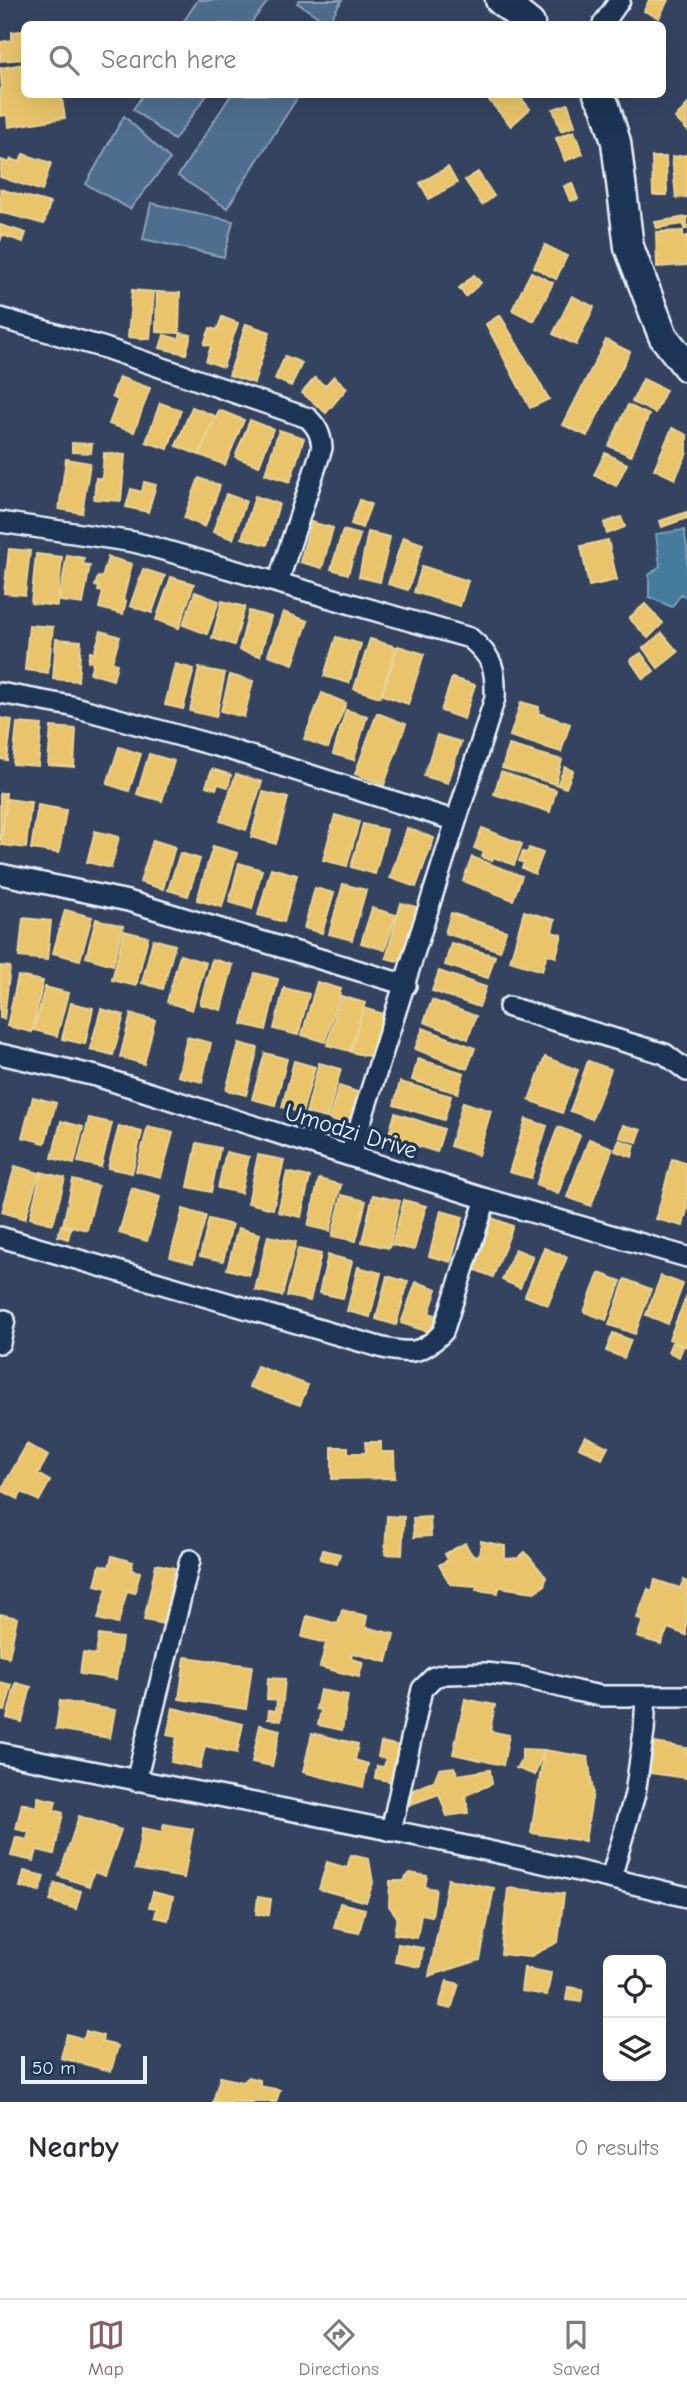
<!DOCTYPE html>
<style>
body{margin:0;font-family:"Comic Neue",sans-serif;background:#f2f2f3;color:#2b2b33}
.controls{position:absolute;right:21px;bottom:21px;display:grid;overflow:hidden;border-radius:10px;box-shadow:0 7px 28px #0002}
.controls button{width:63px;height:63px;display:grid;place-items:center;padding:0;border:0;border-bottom:2px solid #e1e1e2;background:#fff;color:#2b2b33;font:35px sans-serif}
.scale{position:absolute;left:21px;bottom:18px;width:126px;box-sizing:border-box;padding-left:7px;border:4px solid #e8f1f8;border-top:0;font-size:19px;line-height:24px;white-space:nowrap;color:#e8f1f8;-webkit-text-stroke:5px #1d3557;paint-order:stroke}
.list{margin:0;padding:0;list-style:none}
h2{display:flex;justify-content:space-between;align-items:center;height:91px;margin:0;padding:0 28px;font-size:30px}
h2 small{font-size:23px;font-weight:400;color:#7c7c81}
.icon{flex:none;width:38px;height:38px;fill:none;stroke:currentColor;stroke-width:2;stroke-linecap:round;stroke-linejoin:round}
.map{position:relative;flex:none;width:687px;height:2102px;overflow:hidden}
.search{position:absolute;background:#fff;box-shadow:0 7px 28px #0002;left:21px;right:21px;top:21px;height:77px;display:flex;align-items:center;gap:18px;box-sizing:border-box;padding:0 24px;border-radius:10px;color:#7c7c81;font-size:26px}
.sheet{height:196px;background:#fff}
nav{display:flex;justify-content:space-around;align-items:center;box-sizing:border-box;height:98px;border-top:2px solid #e1e1e2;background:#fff;font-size:19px;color:#7c7c81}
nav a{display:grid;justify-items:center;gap:4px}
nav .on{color:#8a5d65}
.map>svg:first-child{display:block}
.water{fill:#4f6e8f;stroke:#8ca2b9;stroke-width:2}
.homes{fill:#e9c46a;stroke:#e9d295;stroke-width:2}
.public{fill:#457b9d;stroke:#769eb8;stroke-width:2}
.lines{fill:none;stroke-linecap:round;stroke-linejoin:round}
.street-casing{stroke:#e8f1f8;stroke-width:24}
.secondary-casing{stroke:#e8f1f8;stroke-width:33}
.street{stroke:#1d3557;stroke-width:19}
.secondary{stroke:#1d3557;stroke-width:28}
.labels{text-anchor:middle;stroke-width:7;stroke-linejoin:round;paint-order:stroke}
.street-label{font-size:24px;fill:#e8f1f8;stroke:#1d3557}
</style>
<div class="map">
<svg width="687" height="2102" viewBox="0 0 687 2102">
<rect width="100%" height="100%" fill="#344360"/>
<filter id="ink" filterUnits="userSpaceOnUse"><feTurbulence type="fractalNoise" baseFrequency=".0143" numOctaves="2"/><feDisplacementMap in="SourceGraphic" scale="14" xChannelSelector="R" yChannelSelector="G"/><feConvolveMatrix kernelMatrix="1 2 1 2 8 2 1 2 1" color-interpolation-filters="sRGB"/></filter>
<g filter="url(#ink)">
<!-- water -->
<path class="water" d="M198,0H269L250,24H182Z
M299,0H342L328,23L297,3Z
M143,95V94L207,95L174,140L133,109Z
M231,95H299L227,208L178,176Z
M124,116L170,159L130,209L86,184Z
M151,203L233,221L224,257L143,239Z"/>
<!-- homes -->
<path class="homes" d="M649,0H668L659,18L644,11Z
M22,31L23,37H24V59L0,61V42L12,40V32Z
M24,64V94H61L65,118L8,127L7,115L0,116V89H2L0,68Z
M493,94H518L530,109L511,126L488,99Z
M568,104L575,126L561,131L553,109Z
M687,105V130L675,118Z
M574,131L583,154L565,161L556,138Z
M23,154L51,163L42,191L0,177L1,160L9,163L11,159L20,162Z
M687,155V197L676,198L672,157Z
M652,157H666L667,195H653Z
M448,167L457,183L429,199L420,183Z
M478,172L494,196L482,205L465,180Z
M572,183L578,199L570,201L564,186Z
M0,189L50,203L44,224L0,212Z
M687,217V229H684V224L656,228L655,222Z
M0,225L26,233L23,242L2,235L0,242Z
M683,231V237L687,236V265L657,267L656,232Z
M545,245L567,256L556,279L534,267Z
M531,272L553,283L534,321L512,310Z
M474,275L481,283L466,296L459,288Z
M132,290L154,292L150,339L128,337Z
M157,292L180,293L179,333L156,332Z
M572,296L594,307L576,345L553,334Z
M500,315L549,399L530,408L486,324Z
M222,317L238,323L223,367L206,361L211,346L204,344L210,328L217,330Z
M246,324L270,332L254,383L229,375Z
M181,333L191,335L186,354L160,348L164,335L179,339Z
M606,340L630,352L587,436L563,425Z
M285,356L302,363L291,386L275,379Z
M334,376L347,388L326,413L302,393L315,378L325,386Z
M119,377L150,388L134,432L109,424L118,400L112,397Z
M643,379L666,390L655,413L632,402Z
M160,403L181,410L168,449L146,442Z
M628,405L649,415L631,456L609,446Z
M192,407L215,416L199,455L176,446Z
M219,410L244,420L225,465L200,455Z
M250,420L273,429L259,466L235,457Z
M672,428L687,435V453L675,479L654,469Z
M279,430L304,438L290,482L265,474Z
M72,443L92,444L91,453L72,452Z
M104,453L125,455L121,501L94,499L96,478L102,479Z
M605,453L627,464L616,486L594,475Z
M66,459L90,463L82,513L59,509Z
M199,478L220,486L205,527L184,518Z
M144,482L156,485L148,512L126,507L131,489L142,492Z
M226,494L246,501L233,539L213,532Z
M255,496L279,504L267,545L242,538Z
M360,500L371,504L362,528L351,524Z
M687,512V518L662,527L660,521Z
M621,517L625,527L607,534L604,523Z
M311,522L333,528L322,568L300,562Z
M343,530L360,535L348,574L331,569Z
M368,532L390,537L380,582L359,577Z
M403,537L423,544L408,590L388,584Z
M608,540L617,580L589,586L581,546Z
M9,549L30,551L25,595L4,593Z
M36,554L62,557L57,606L31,603Z
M67,555L84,558L83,564L90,565L83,604L59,601Z
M108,557L132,564L123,600L126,601L123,614L99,608L103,592L98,591L99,587L95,586L98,577L102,578Z
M422,566L468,581L460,606L414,592Z
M143,569L165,576L152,613L130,606Z
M171,577L194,584L179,628L156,620Z
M195,592L219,601L207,634L183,625Z
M222,601L245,607L234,645L212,638Z
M645,604L663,623L648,638L629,618Z
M249,611L271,617L260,656L239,650Z
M283,612L308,621L293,664L268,655Z
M29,625L53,627L48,673L25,670Z
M101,631L120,637L112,662L117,664L113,680L90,673L93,662L88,661L90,652L94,653Z
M662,633L678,652L658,668L643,648Z
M336,637L361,644L349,683L324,676Z
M56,639L81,641L78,681L53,679Z
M370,639L396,647L380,697L354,689Z
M398,646L424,654L408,704L382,695Z
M641,653L654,671L643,679L630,660Z
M175,664L194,669L183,709L165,705Z
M199,668L225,673L216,717L190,711Z
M230,675L253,681L244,717L221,711Z
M452,678L475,685L464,719L441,711Z
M322,693L346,703L328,748L304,739Z
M521,702L539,707L538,713L570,724L561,752L510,736Z
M346,710L367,716L354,760L333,754Z
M377,713L406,724L384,785L355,774Z
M0,718L12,720L7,760L0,759Z
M17,723L42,725L38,766L13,764Z
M51,727L76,729L74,767L48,765Z
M437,735L461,742L448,783L424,776Z
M509,745L562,760L555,784L502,768Z
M119,747L141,754L129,791L107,784Z
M149,754L174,761L162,801L137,794Z
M565,767L573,771L566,788L557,785Z
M212,769L231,775L228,787L218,784L216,789L206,786Z
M501,772L556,790L550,812L494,794Z
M236,774L262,782L246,830L220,821Z
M263,792L288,798L276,844L251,837Z
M0,793H6L1,840H0Z
M7,799L31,802L26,848L1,845Z
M38,805L66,810L59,853L31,849Z
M335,815L359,822L347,866L323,860Z
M363,824L387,830L375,874L351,867Z
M407,828L434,838L416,887L390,878Z
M482,828L522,844L514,865L493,857L492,861L482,857L484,852L474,848Z
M95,831L119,837L111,868L87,862Z
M153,840L175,847L163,889L140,882Z
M213,846L237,853L222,907L197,900Z
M529,848L543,853L535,874L522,868L524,863L519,861L523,852L527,853Z
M180,853L200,859L188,896L168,890Z
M472,857L522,876L513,900L463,881Z
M239,863L262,870L252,909L229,902Z
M271,868L297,875L284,922L258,915Z
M343,884L366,890L352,940L329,934Z
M315,888L334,893L322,933L304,928Z
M401,903L424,909L409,964L386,958Z
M372,908L396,915L385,950L361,943Z
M65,910L92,917L80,960L53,953Z
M524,911L555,920L552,932L562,935L556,957L547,954L542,971L510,961Z
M451,913L506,931L500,951L445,933Z
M23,918L51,921L47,960L19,957Z
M96,919L123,926L113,965L86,957Z
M124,931L148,937L136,986L112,980Z
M153,939L175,945L163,989L142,983Z
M451,943L495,956L488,978L445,965Z
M180,955L206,963L192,1010L167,1002Z
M212,959L233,965L221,1010L200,1004Z
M0,966L10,967L4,1019L0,1018Z
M439,971L486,987L479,1007L432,991Z
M255,973L278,979L266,1030L242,1024Z
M18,976L43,981L32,1032L7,1026Z
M317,982L341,989L325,1042L302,1035Z
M45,987L68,993L57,1036L34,1030Z
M284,988L309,994L298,1035L274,1029Z
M341,996L365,1003L350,1051L327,1045Z
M432,1000L476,1016L468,1039L424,1022Z
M71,1003L93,1008L85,1044L62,1039Z
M363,1008L387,1015L376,1058L351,1052Z
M101,1009L124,1015L113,1055L90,1049Z
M131,1014L155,1020L144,1064L120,1057Z
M423,1028L475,1048L467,1069L415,1049Z
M187,1037L211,1043L202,1082L178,1076Z
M239,1043L258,1048L246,1095L226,1090Z
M265,1053L287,1059L275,1105L252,1099Z
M545,1057L578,1070L562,1113L529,1100Z
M418,1059L464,1073L458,1093L412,1080Z
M294,1061L315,1067L302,1113L282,1107Z
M588,1061L611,1069L592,1119L570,1111Z
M319,1063L341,1069L327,1118L306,1113Z
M400,1082L451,1096L444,1120L394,1105Z
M339,1086L360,1093L350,1126L329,1119Z
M33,1097L56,1103L45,1143L22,1137Z
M463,1102L491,1111L478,1155L450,1146Z
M395,1113L444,1129L437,1152L388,1137Z
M89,1118L112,1123L101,1167L78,1162Z
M526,1119L547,1126L531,1178L509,1172Z
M61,1121L83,1127L74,1164L52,1158Z
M623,1125L641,1130L637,1142L619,1137Z
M119,1126L142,1132L132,1173L108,1168Z
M148,1126L173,1133L161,1177L136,1171Z
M558,1127L580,1135L558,1194L536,1185Z
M589,1139L613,1148L591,1206L567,1197Z
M619,1140L635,1145L632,1157L615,1151Z
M197,1143L220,1148L211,1192L188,1187Z
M226,1152L249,1157L241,1193L218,1188Z
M258,1155L284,1160L273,1209L248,1203Z
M672,1159L687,1163V1210L683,1226L656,1219Z
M15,1166L39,1173L25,1219L2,1212Z
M41,1172L65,1178L53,1224L30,1218Z
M287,1172L310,1177L301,1217L278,1212Z
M319,1179L341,1185L330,1231L308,1226Z
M73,1180L98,1186L87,1230L63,1224Z
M132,1188L160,1197L147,1241L119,1233Z
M342,1195L366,1201L356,1241L332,1236Z
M373,1195L400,1201L389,1248L362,1242Z
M404,1200L426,1206L414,1250L392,1245Z
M183,1209L206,1216L193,1263L170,1257Z
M441,1211L463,1217L451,1262L429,1256Z
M492,1218L513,1226L493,1277L473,1269Z
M209,1219L232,1225L223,1261L200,1256Z
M61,1225L71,1228L68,1239L58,1236Z
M238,1228L260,1234L249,1275L227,1269Z
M268,1236L296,1242L282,1296L255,1290Z
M544,1248L567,1257L548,1305L525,1296Z
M298,1249L321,1254L310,1301L287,1296Z
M515,1249L533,1256L520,1288L502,1280Z
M328,1255L352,1261L343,1298L319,1293Z
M358,1267L381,1273L370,1317L347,1311Z
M599,1273L621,1281L606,1320L584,1312Z
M387,1276L408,1282L396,1325L376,1319Z
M661,1276L683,1284L668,1324L646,1315Z
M625,1279L651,1289L635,1334L609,1325Z
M416,1282L437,1289L429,1313L438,1316L432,1333L401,1323Z
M687,1295V1347L669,1339Z
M613,1333L631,1340L624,1358L606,1351Z
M672,1342L683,1347L679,1357L668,1352Z
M257,1366L308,1385L300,1405L249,1387Z
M585,1436L608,1447L602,1459L579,1447Z
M365,1442H381V1452H394L395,1478L332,1479V1447H348V1453H366Z
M27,1444L48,1456L38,1474L50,1481L39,1501L22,1492L18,1499L1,1490Z
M387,1516L404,1517L402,1555L385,1554Z
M430,1517L431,1536L414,1537L413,1518Z
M481,1541L505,1546V1559L518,1558L525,1552L546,1577L544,1586L534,1592L499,1587L498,1593L476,1590L477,1586L450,1584L439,1565L448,1560L445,1554L465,1543L472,1555L479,1556Z
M323,1550L340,1554L337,1564L320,1559Z
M112,1556L133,1562L131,1570L140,1572L135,1593L127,1591L118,1624L98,1619L107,1588L95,1585L100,1565L109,1567Z
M156,1564L175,1568L164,1624L144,1620Z
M655,1580L680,1588L684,1580L687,1582L686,1635L668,1628L661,1644L637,1637L643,1620L637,1618L648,1589L652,1591Z
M342,1610L367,1616L365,1627L394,1634L387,1662L352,1653L351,1659L363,1662L359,1677L320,1667L326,1643L302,1637L307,1616L338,1624Z
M0,1614L17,1618L9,1657L0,1655Z
M99,1635L122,1638L116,1679L80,1674L83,1653L96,1655Z
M185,1657L252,1666L246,1709L179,1699Z
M268,1678L285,1679L281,1720L268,1719L269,1710L276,1711L277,1700L267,1699Z
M0,1682L12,1685L5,1711L0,1710Z
M16,1683L31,1687L22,1722L7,1718Z
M320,1690L348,1695L342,1730L318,1725L321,1710L316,1709Z
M465,1699L495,1705L490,1731L509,1735L503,1765L453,1754Z
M60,1701L115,1710L110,1738L56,1729Z
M173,1708L243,1724L237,1753L205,1746L200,1768L171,1762L177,1737L167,1735Z
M260,1725L280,1730L272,1766L252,1762Z
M312,1733L358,1744L355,1760L368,1764L363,1787L303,1772Z
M381,1742L401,1746L393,1782L375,1778L377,1766L384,1767L386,1759L378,1757Z
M654,1743L687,1748V1778L649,1773Z
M522,1749L544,1750L535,1775L516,1768L522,1759Z
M544,1750L588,1757L593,1792L585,1841L531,1833Z
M454,1767L458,1775L490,1770L492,1784L466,1795L468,1813L447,1816L439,1794L409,1805L413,1790L434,1781L439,1769Z
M38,1797L56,1801L54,1810L63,1813L54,1854L37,1850L34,1861L11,1856L16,1837L27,1840L29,1832L16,1829L22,1803L36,1807Z
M79,1816L121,1830L105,1876L94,1872L89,1886L59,1876Z
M164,1824L193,1829L184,1878L135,1869L142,1828L162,1832Z
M351,1855L369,1859L373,1883L366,1902L319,1889L327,1862L347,1868Z
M24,1871L44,1876L40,1891L20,1887Z
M410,1873L427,1876L425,1887L436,1889L432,1916L421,1914L417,1938L394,1934L397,1917L389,1906L390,1881H403Z
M448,1879L494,1888L480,1960L429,1976Z
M55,1883L81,1891L76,1909L50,1901Z
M508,1888L564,1894L558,1942L529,1957L501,1954Z
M153,1892L173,1897L168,1920L155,1917L157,1908L149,1907Z
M258,1897L271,1899L269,1915L256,1914Z
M340,1903L365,1909L359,1933L334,1928Z
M398,1944L423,1948L420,1967L395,1962Z
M524,1968L551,1973L547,1995L521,1991Z
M447,1981L459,1984L451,2009L439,2006Z
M568,1987L583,1989L581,2002L566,2000Z
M86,2031L103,2036L102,2042L118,2046L111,2071L61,2058L67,2034L84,2039Z
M220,2077L243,2082L249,2077L260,2080V2086L280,2090L276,2102H213Z"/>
<!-- public -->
<path class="public" d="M684,530L687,547V597L681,594L672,607L649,597V575L660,566L656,534Z"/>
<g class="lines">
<defs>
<path id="street" d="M603,24L620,0
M0,318L105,348L308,418C317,427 321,434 322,448L278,582
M0,522L134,542L160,549L470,638C493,658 496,668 495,698L350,1156
M0,693L71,706L231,750L456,821
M0,874L128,901L406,985
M509,1007L665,1054L687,1071
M0,1054L96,1076L486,1199L687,1257
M0,1237L383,1348C412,1354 422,1354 443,1332L486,1199
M0,1343L5,1320
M0,1753C229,1799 460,1840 687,1897
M136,1781L190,1560
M391,1831L422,1689L434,1677L445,1674L485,1673L522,1677L576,1691L601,1696H687
M611,1878L635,1794L644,1731L646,1696"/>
<path id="secondary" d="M500,0L530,24
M598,94L605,106L616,142L629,247L663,336L687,367"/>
</defs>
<!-- street casing -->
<use href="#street" class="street-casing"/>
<!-- secondary casing -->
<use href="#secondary" class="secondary-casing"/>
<!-- street -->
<use href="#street" class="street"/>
<!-- secondary -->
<use href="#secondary" class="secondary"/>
</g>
</g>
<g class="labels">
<!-- street labels -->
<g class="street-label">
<text transform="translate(351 1131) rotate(17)" y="8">Umodzi Drive</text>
</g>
</g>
</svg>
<div class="controls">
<button><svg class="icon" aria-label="locate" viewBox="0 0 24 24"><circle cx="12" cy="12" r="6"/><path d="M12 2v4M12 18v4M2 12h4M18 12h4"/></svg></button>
<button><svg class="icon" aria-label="layers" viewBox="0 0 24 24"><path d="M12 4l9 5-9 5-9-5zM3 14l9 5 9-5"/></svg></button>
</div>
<div class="scale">50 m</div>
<div class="search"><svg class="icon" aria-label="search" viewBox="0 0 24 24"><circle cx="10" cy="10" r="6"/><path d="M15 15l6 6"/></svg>Search here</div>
</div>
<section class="sheet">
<h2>Nearby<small>0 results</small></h2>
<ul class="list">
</ul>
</section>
<nav>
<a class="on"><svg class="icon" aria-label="map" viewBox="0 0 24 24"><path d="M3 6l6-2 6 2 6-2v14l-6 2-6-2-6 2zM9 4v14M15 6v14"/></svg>Map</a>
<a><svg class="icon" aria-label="directions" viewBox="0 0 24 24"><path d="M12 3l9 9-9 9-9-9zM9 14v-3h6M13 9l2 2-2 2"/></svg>Directions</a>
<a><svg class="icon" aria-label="saved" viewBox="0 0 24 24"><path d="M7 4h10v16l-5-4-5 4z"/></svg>Saved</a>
</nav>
